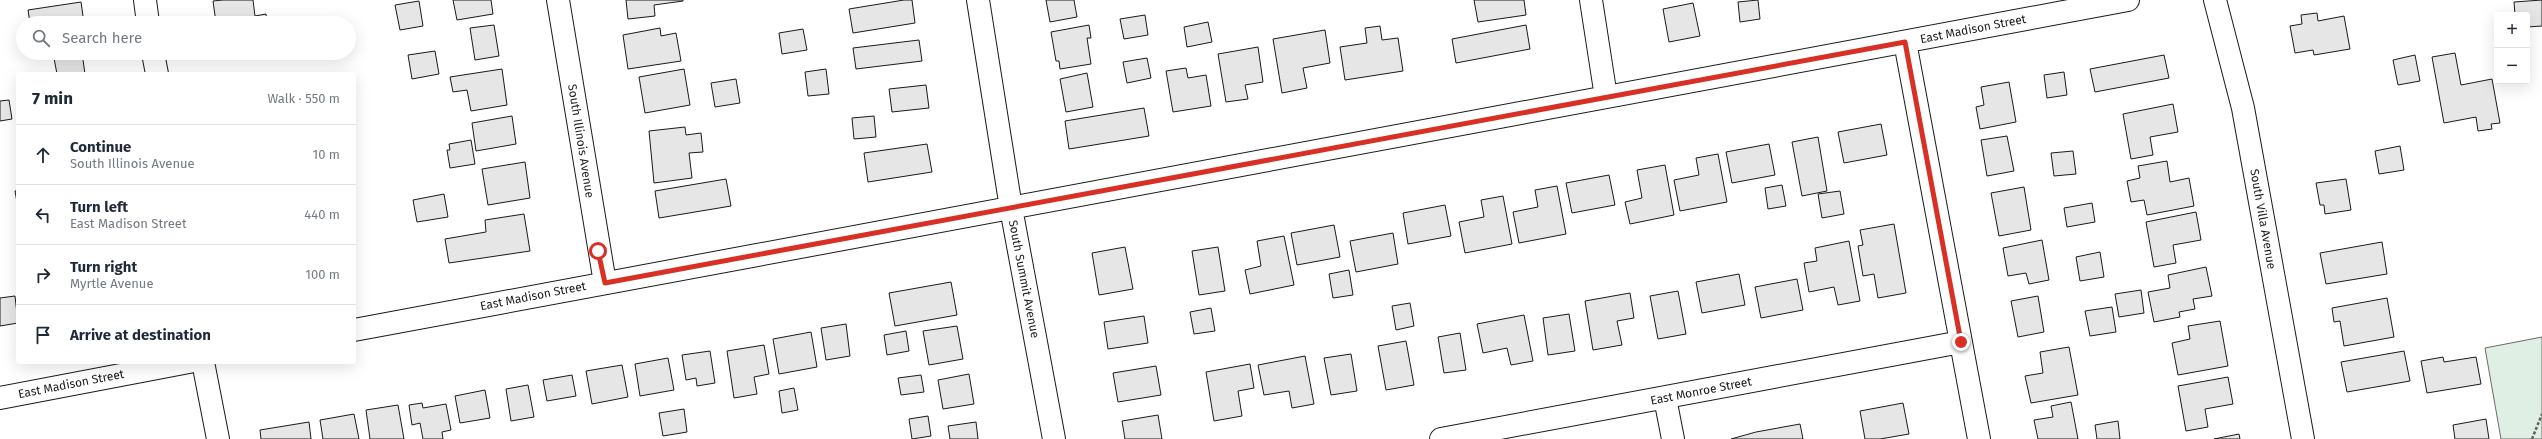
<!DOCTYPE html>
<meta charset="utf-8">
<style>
body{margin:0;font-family:"Fira Sans",sans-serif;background:#f6f6f7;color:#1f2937}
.controls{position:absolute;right:12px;top:12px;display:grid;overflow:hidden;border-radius:4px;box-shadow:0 4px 16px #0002}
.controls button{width:36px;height:36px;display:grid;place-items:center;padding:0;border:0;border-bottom:1px solid #e0e1e3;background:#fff;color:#1f2937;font:20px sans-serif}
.stop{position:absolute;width:12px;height:12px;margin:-9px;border:3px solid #d93025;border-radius:50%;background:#fff}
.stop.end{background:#d93025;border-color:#fff;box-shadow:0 1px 4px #0008}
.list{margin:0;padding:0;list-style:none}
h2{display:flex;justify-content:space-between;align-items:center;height:52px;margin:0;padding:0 16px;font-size:17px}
h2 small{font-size:13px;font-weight:400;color:#747a83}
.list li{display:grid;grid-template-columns:26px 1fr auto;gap:12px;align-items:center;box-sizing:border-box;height:60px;padding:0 16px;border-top:1px solid #e0e1e3}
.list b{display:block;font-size:15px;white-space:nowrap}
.list p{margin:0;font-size:13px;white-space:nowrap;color:#747a83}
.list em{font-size:13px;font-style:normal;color:#747a83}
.icon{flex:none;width:22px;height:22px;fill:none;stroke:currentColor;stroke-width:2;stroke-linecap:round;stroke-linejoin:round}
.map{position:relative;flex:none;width:2542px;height:439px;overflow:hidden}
.search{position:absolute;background:#fff;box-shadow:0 4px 16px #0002;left:16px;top:16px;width:340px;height:44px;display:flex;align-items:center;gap:10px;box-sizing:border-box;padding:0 14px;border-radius:22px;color:#747a83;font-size:15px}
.panel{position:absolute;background:#fff;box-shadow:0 4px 16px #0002;left:16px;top:72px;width:340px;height:292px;border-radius:4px}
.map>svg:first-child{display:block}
.green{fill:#e0efe3;stroke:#6a6a6a}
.building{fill:#e6e6e6;stroke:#1a1a1a}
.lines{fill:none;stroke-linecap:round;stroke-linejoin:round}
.minor-casing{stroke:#1a1a1a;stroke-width:24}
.path{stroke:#5f5f5f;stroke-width:2.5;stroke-dasharray:3 2;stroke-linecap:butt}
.minor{stroke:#fff;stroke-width:22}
.route{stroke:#d93025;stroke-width:5}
.labels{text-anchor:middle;stroke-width:3;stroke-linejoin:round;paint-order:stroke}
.street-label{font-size:12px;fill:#1a1a1a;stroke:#fff}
</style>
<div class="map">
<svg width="2542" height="439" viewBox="0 0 2542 439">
<rect width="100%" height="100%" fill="#fff"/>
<!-- green -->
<path class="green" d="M2542,337V439H2501L2485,348Z"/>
<!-- building -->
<path class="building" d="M223,0H253L255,16L266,14L267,23H216L213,1Z
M453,0H491L493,14L457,20Z
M626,0H683V1L654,5L655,16L628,19Z
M904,0H912L915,23L853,33L849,9Z
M1046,0H1074L1077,17L1050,22Z
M1474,0H1524L1526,15L1478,22Z
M1758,0L1760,19L1740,22L1738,2Z
M2542,0V26L2527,27V15H2515L2514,2Z
M419,1L423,26L400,30L395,5Z
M81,2L84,23H30L28,10Z
M1693,3L1700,36L1669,42L1663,9Z
M2317,13L2318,21L2344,16L2350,49L2314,55L2313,50L2295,53L2290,26L2302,24L2301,15Z
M1145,15L1148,35L1124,39L1120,19Z
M1208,22L1212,42L1187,47L1184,27Z
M494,25L499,56L475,60L470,28Z
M1089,25L1091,38H1087L1091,64L1060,69L1059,61H1056L1051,32Z
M1526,25L1530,49L1456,63L1452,39Z
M1380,26L1382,40L1398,38L1403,71L1345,80L1340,47L1367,43L1365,28Z
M660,28L661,36L676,33L681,61L628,69L623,35Z
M803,29L807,50L782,54L779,33Z
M1325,30L1330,63L1303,68L1307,88L1282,93L1273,39Z
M919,40L922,61L856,69L853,48Z
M1258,47L1263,82L1245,85L1248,99L1226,102L1218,54Z
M435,51L439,74L412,79L408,55Z
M53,53H82L85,74H57Z
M2455,53L2461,85L2492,79L2500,123L2491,124L2492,129L2478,131L2476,117L2444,123L2432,57Z
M2164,55L2169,78L2095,92L2090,69Z
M2415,55L2420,81L2398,85L2393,60Z
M1147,58L1151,78L1127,83L1123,62Z
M1186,68L1188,78L1206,75L1211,106L1173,112L1166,71Z
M502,69L507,105L471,111L467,90L453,92L450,77Z
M684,69L690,105L645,113L639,77Z
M826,69L829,94L808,96L805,72Z
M2064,72L2067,95L2047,98L2044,75Z
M1087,73L1093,107L1066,112L1060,79Z
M736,79L740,103L715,107L711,83Z
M2009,82L2016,122L1980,129L1976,107L1984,105L1981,87Z
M926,85L929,108L892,112L889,89Z
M9,100L12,119L0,121V101Z
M2173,104L2178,132L2150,137L2153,155L2131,159L2123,114Z
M1144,108L1149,136L1069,149L1065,121Z
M512,116L516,144L476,151L472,123Z
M874,116L876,137L854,139L852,118Z
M1881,124L1887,155L1844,163L1838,132Z
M685,127L686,135L701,133L703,152L689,153L692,178L654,183L649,131Z
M2007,136L2014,171L1987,176L1981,140Z
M1818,137L1827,191L1802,196L1792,142Z
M471,140L475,164L450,168L447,150H450L449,144Z
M927,144L932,172L868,182L864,153Z
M1769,144L1775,175L1732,183L1726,152Z
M2400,146L2404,170L2379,174L2375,151Z
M2073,151L2076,174L2054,176L2051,153Z
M1718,154L1727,202L1680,211L1674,180L1699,175L1696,158Z
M2167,161L2170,182L2189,178L2194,206L2147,215L2144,200L2131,202L2127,181L2140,178L2138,166Z
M525,162L530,198L488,205L482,169Z
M1665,165L1674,215L1630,224L1625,202L1642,198L1637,170Z
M1609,175L1615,205L1572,213L1566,183Z
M726,179L731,206L659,218L655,191Z
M2346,179L2351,210L2325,214L2324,205H2320L2316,183Z
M1782,185L1786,206L1768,209L1765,188Z
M1557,186L1566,234L1519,243L1513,212L1538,207L1535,190Z
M2024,187L2031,230L1999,236L1991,193Z
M18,190V208L15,191Z
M1840,191L1844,214L1822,218L1818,194Z
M444,194L448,217L417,222L413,200Z
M1503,196L1512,244L1465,253L1459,222L1484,217L1481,200Z
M2092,203L2095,222L2067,227L2064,208Z
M1445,205L1451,236L1408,244L1403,213Z
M2196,212L2201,240L2173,245L2176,263L2154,267L2146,222Z
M524,214L530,251L449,263L445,239L486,232L485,220Z
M1894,224L1906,293L1878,298L1874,274L1863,276L1858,246L1863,245L1860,230Z
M1334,225L1340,257L1297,265L1291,233Z
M1393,233L1398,264L1356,272L1350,241Z
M1284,236L1294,285L1250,294L1245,270L1261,266L1257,241Z
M2042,240L2049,280L2029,284L2026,273L2008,276L2003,248Z
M1849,241L1860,301L1838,305L1834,287L1809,292L1804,263L1817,261L1815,248Z
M2382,242L2387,274L2326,284L2320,253Z
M1125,247L1133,289L1099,295L1092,253Z
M1218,247L1225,291L1199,295L1192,251Z
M2100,252L2104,277L2080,281L2076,257Z
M2206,267L2212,296L2193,299L2195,309L2179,312L2180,317L2154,322L2148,292L2170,288L2168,275Z
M1349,270L1353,295L1333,298L1329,274Z
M1739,274L1745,305L1702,313L1696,282Z
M1797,279L1803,310L1761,318L1755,287Z
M951,282L957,315L895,326L889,293Z
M2141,290L2144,313L2119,317L2115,294Z
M1678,291L1686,334L1658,339L1650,296Z
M1630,293L1634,318L1617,321L1622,345L1593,350L1585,301Z
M15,296L18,323L0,326V298Z
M2038,296L2044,332L2018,337L2011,301Z
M2387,298L2394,337L2344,346L2340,321L2334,322L2332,308Z
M1410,303L1414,326L1396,330L1392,306Z
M2112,307L2116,332L2090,336L2085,311Z
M1211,308L1215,331L1194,334L1190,312Z
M1569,314L1575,351L1548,355L1543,318Z
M1524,315L1533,361L1511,365L1507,348L1483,353L1477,324Z
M1144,316L1148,343L1108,349L1104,322Z
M2220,321L2228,366L2178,375L2172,343L2190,339L2188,326Z
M846,324L850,356L826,360L821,328Z
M957,326L963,359L929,365L923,331Z
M906,331L909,351L887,355L884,335Z
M811,332L817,367L779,374L773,339Z
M1460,333L1466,370L1444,373L1438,337Z
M1406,341L1414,385L1386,390L1378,346Z
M764,345L769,374L754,377L757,394L734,398L727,351Z
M2069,347L2078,395L2031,403L2025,376L2043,373L2040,352Z
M710,351L715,383L697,386L696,378L686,380L682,355Z
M2404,351L2410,381L2347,392L2341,362Z
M1351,354L1357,391L1331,395L1324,358Z
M1305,356L1314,404L1292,408L1289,391L1264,395L1258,365Z
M2443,357L2444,362L2476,357L2481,384L2427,393L2421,361Z
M668,358L674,390L640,396L635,364Z
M1250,364L1254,388L1238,391L1242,416L1214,421L1206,372Z
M622,365L628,397L592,404L586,371Z
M1156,366L1161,395L1118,402L1113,373Z
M969,374L974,404L943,409L938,380Z
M572,375L576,396L547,401L543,380Z
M921,375L924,392L901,395L898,378Z
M2228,377L2233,404L2205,409L2208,427L2186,431L2178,386Z
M528,385L534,417L511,421L506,389Z
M794,388L798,410L782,413L779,391Z
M485,390L490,418L460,423L455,396Z
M2071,402L2078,439H2038L2034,420L2053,417L2051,406Z
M422,403L423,408L446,404L451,430L442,432L443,439H423L420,423L412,425L409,405Z
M1903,403L1909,434L1880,439H1865L1860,411Z
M398,405L404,439H370L366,410Z
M684,409L687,432L663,436L659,413Z
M354,414L359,439H323L320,420Z
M1158,415L1162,439H1125L1122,421Z
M928,416L931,436L912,439L909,419Z
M2486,419L2489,439H2455L2453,425Z
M2118,421L2120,439H2097L2095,425Z
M309,422L311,439H261L260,430Z
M976,422L978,439H950L948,426Z
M1800,424L1803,439H1731L1756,432Z
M2239,434L2240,439H2214Z"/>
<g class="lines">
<defs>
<path id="minor" d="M145,0L148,23
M558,0L605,283
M978,0L1011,208L1054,439
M1591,0L1606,97
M2215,0L2243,108L2303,439
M1905,42L1979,439
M153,53L157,74
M354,330L2128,0
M203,362L218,439
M0,398L189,362
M1665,398L1673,439
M1441,439L1961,342"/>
</defs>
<!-- minor casing -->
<use href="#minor" class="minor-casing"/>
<!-- path -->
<path class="path" d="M2532,439L2542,414"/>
<!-- minor -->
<use href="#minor" class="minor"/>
</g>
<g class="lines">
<!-- route -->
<path class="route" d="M598,251L605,283L1905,42L1961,342"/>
</g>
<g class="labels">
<!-- street labels -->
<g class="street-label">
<text transform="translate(1973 29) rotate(-11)" y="4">East Madison Street</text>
<text transform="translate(581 141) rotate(81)" y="4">South Illinois Avenue</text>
<text transform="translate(2263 219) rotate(80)" y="4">South Villa Avenue</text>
<text transform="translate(1024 279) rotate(79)" y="4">South Summit Avenue</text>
<text transform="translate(533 296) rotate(-11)" y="4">East Madison Street</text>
<text transform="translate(71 384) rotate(-11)" y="4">East Madison Street</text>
<text transform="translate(1701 391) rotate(-11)" y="4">East Monroe Street</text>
</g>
</g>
</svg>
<div class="controls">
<button>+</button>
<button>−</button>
</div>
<div class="stop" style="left:598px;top:251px"></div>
<div class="stop end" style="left:1961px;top:342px"></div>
<div class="search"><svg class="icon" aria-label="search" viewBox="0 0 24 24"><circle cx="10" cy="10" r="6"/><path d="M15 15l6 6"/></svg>Search here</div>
<section class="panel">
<h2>7 min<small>Walk · 550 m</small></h2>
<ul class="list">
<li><svg class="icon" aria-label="ahead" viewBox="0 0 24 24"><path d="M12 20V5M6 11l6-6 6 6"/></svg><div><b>Continue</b><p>South Illinois Avenue</p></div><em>10 m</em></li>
<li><svg class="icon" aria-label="left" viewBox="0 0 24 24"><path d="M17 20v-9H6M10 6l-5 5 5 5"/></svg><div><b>Turn left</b><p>East Madison Street</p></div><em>440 m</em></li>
<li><svg class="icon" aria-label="right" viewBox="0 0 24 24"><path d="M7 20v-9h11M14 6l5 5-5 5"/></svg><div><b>Turn right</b><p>Myrtle Avenue</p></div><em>100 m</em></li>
<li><svg class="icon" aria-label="arrive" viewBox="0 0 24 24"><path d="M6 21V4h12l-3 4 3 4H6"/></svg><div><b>Arrive at destination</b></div></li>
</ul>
</section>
</div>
